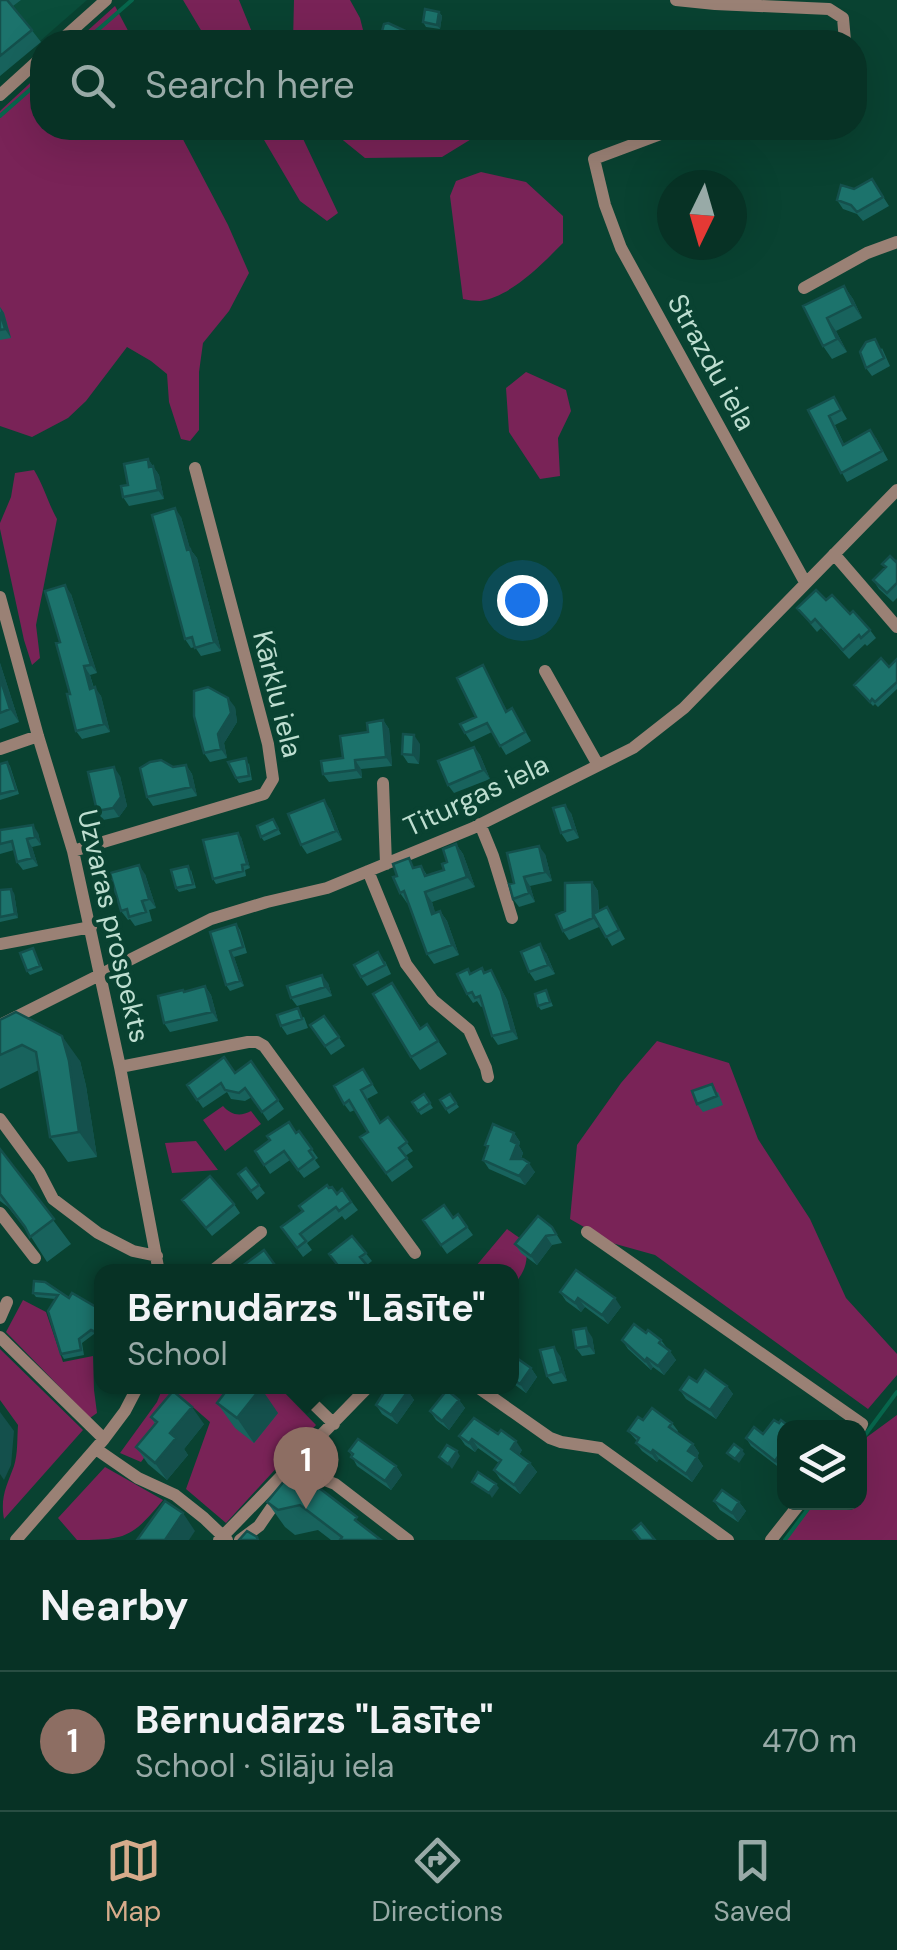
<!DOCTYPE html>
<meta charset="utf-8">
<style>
body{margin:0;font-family:"DM Sans",sans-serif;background:#103a2d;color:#f1f3f6}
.controls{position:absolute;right:30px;bottom:30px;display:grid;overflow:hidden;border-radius:20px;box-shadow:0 10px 40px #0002}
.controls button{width:90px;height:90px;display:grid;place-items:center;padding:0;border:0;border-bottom:2px solid #284d42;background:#073225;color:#f1f3f6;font:50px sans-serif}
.compass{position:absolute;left:657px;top:170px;width:90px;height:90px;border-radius:50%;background:#073225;box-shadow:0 10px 40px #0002;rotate:185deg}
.you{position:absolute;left:522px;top:600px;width:35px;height:35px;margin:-25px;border:8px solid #fff;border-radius:50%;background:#1a73e8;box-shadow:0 0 0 15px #1a73e833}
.badge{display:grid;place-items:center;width:65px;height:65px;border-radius:50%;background:#d6ab8b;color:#fff;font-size:32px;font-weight:700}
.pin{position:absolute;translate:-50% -82px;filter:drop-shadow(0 2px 5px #0008)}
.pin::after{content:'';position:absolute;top:52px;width:35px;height:30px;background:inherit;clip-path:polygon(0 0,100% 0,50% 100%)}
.popup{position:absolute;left:94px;top:1264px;width:425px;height:130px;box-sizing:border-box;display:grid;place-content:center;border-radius:20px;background:#073225;filter:drop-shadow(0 2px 8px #0005);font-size:32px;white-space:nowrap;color:#98aaa7}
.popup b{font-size:38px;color:#f1f3f6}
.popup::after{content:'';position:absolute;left:50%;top:100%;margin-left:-20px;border:20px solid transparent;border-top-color:#073225}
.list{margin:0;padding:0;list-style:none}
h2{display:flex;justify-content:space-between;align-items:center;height:130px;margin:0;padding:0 40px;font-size:42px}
h2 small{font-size:32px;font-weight:400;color:#98aaa7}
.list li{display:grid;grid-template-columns:65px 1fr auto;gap:30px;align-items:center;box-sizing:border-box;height:140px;padding:0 40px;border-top:2px solid #284d42}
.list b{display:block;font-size:38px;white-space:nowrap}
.list p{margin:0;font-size:32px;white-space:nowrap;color:#98aaa7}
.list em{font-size:32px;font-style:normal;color:#98aaa7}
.icon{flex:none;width:55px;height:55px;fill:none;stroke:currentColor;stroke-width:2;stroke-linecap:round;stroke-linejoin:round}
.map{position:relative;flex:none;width:897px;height:1540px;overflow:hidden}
.search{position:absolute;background:#073225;box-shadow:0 10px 40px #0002;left:30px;right:30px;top:30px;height:110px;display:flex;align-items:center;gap:25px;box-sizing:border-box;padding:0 35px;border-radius:40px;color:#98aaa7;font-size:38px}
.sheet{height:270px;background:#073225}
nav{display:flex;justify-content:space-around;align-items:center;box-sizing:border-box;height:140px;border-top:2px solid #284d42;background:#073225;font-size:28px;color:#98aaa7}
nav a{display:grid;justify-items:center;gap:5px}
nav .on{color:#d6ab8b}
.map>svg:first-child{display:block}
.built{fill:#0a4e3b}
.green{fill:#792357}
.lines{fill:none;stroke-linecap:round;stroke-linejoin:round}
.stream{stroke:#07664c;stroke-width:4}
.street{stroke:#9a8175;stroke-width:12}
.wall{fill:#18635d}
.shaded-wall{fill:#14504c}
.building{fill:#1c736c;stroke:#14504c;stroke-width:2.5}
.labels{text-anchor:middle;stroke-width:9;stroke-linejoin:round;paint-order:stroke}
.street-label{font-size:28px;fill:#bdded0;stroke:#094231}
</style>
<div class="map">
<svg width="897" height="1540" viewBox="0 0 897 1540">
<rect width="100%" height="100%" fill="#094231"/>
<!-- built -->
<path class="built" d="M0,0H87L0,76Z"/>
<!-- green -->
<path class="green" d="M183,0H239L256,42H208Z
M294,0H350L360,18L366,42H293Z
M115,6L134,42H75Z
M42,72V128H177L228,225L249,273L229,311L203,343L199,372V430L190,441L181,439L169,402L167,374L151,361L127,347L86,401L68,418L32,437L0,426V111Z
M257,128H298L338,213L327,221L300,201Z
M328,128H473V138L442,157L365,158Z
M481,172L526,182L563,216V243C541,265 512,296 480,301C474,301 468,300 463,299L450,196L456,181Z
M526,372L566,390L571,411L558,438L560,476L540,479L509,432L506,388Z
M34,470C44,486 48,503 57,519L36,625L40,658L32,665L24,640L0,529V523L11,497L15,473Z
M657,1041L729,1063L758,1139L810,1219L846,1298L897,1354V1375L868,1409L655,1255L612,1243L570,1219L577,1145L621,1083Z
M223,1106C231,1115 240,1117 251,1111L261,1124L225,1151L203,1120Z
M196,1141L218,1170L172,1173L165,1143Z
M507,1229C508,1230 520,1238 521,1239C533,1255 524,1276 511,1287V1272H471Z
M23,1300L46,1312L63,1362L93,1356L94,1390L97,1413L90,1418L6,1332Z
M0,1349L83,1430L4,1519C0,1497 7,1485 14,1466C18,1454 17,1438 18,1425L0,1400Z
M163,1387H279L316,1425L226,1523L186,1489L210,1422L186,1401L141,1462L120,1453L157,1402Z
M897,1415V1540H785L815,1503L860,1502V1447L867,1437Z
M105,1467L163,1500C132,1538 125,1540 77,1540L58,1518Z"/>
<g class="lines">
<!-- stream -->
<path class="stream" d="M84,42L132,0
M0,116L42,79
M860,1442L897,1392
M785,1540L813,1502"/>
<!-- street -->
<path class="street" d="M676,0L715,4L829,9L843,18L845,41L842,42
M59,42L106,0
M0,95L42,57
M677,128L594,159L605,205L621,248L805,582
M804,288L867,253L897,242
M834,554L897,627
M0,597L38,736L73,851L120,1067L159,1272
M545,671L598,765
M0,749L38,736
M383,783L386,864
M480,824L493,856L512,918
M73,851L264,794L273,779L268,744L195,468
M368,871L406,964L433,1000L469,1030L486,1068L488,1077
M0,944L91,927
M0,1025L211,919L267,902L327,888L473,828L633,748L684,708L897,490
M120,1067L248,1042H257L264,1046L415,1253
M0,1119L39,1172L53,1199L98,1233L133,1251L157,1256
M0,1213L35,1258
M587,1232L862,1424L860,1428
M211,1272L261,1232
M0,1318L7,1302
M0,1337L104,1439
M295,1386L334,1424
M476,1386L550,1438L561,1442L600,1448L728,1540
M312,1445L313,1458L322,1479
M96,1449L138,1478L175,1495L204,1518L227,1540
M322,1479L335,1484L408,1540
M16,1540L104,1439L125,1411L138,1386
M219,1540L369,1386
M240,1540L259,1526L279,1497L309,1482L322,1479
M771,1540L801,1502"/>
</g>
<!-- wall -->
<path class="wall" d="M0,0H21L13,6L41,42L0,76Z
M439,12L442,16L440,29L426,27L423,22Z
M872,179L889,206L863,221L857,214L843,209L837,200Z
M844,286L853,299L862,318L836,331L847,352L832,359L823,346L803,306Z
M0,307L4,313L11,338L0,340Z
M882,348L890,366L872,376L866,368Z
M834,397L847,419L835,425L844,444L876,438L888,460L847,482L808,410Z
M148,459L159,475L164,499L129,506L123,497L128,485Z
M181,517L190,549L197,558L221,651L201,656L195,647L191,648L185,639Z
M897,560V598L893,602L879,589L873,580Z
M71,594L97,673L90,675L94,688L101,696L110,732L82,739L76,731L60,642Z
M826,600L850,614L870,630L876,638L867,646L865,644L849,659L821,628L817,632L797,608Z
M897,659V689L878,707L875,704L873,706L854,685L889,667Z
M0,663L19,722L0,729Z
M488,674L507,711L512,708L531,741L506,755L492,732L471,742L465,733L476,717Z
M235,707L237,722L224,743L227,758L210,762L204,753Z
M383,720L389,729L392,766L361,769L362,778L329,782L323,774L343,758L368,732Z
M420,744L419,764L408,763L402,754Z
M474,747L480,755L490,779L454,793L448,785Z
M7,762L10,766L19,794L0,800V764Z
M249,763L252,780L239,783L236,778Z
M186,765L192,774L197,796L153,806L147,797L173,767Z
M120,776L127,806L119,817L103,820L97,811Z
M330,809L342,840L307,854L301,845Z
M571,813L579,838L567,842L561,833Z
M273,819L281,834L264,841L261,837Z
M0,830L38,833L41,845L32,847L38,866L23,870L17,862L14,850L0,854Z
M241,837L250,868L245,870L246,876L216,884L213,879Z
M456,844L463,854L475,887L432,902L435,913L440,911L447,921L459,955L434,964L427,954L408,902L407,903L400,893L416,868L421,866L427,875L444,870Z
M545,854L552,881L530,886L535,902L519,907L513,899L514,883Z
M191,870L196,888L179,892L176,888Z
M145,874L156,908L149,910L152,921L135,926L130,919L128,920L121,911Z
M592,882L598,891L599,912L607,907L625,939L612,946L599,924V927L569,940L563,931L565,911Z
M0,890L14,893L18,918L0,922Z
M236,924L240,930L247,953L234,957L244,986L230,991L226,985L210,932Z
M33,948L43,970L30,975L27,971Z
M546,953L555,974L535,981L529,972Z
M385,961L391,974L367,986L361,977Z
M491,970L507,1000L518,1039L498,1045L492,1036L483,1006L481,1007L477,1001L473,1003L467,994L471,974L485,973Z
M328,983L332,996L297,1006L291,998Z
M392,983L421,1028L427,1024L447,1054L420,1070L411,1057Z
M205,986L211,995L218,1021L170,1032L164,1023Z
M546,990L553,1006L541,1010L538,1006Z
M324,1016L345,1046L331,1055L310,1025Z
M304,1017L308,1028L287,1035L281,1026Z
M0,1020L80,1061L86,1086L97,1157L68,1162L50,1137L39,1070L0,1089Z
M251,1061L284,1109L268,1121L252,1097L245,1101L231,1099L227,1092L203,1108L187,1085L235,1073Z
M363,1069L378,1093L367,1099L381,1122L388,1117L413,1151L405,1156L413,1167L392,1182L360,1137L368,1132L355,1110L350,1112L344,1104Z
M718,1092L723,1105L703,1112L697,1104Z
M424,1094L433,1108L421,1115L412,1102Z
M450,1094L459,1107L449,1114L440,1100Z
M299,1131L318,1158L315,1160L320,1167L304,1178L290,1160L270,1174L255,1151Z
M514,1133L520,1142L519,1146L523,1153L521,1159L535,1172L525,1185L489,1169L483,1160L488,1148L485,1145Z
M0,1149L71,1244L47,1262L28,1232L8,1207L0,1201Z
M246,1168L265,1193L257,1200L238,1174Z
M342,1189L358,1210L345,1220L342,1216L307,1243L312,1250L303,1257L281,1227Z
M182,1200L234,1204L240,1213L212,1236Z
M458,1214L473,1235L447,1254L423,1220L453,1218Z
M552,1227L562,1243L552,1245L537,1265L521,1253L515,1244Z
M352,1236L372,1261L367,1265L372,1272H342Z
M34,1281L69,1298L72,1293L101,1337L94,1334L82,1343L84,1355L64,1359L61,1354L55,1299L36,1297L33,1293Z
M560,1292L621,1307L608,1324L585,1307L581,1312L566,1301Z
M646,1333L661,1340L676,1360L664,1375L653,1367L651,1370L628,1349L622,1340Z
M592,1337L595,1354L582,1356L576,1348Z
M511,1354L531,1368L537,1377L526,1393L511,1382Z
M560,1356L567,1381L553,1384L547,1376Z
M697,1382L727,1386L733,1394L716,1419L686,1399L680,1390Z
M408,1391L414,1400L397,1424L382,1414L376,1405Z
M459,1400L465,1408L449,1430L436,1420L430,1411Z
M217,1403L278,1413L254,1443L235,1428Z
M151,1417L204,1424L184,1449L188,1455L167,1480L148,1464L136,1447L155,1424Z
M643,1420L672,1423L678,1431L677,1433L693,1444L699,1453L697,1457L703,1466L692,1482L659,1459L657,1462L642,1451L636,1443L637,1441L628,1431Z
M754,1427L781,1469L751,1446L746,1438Z
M459,1436L522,1450L519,1455L530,1463L537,1472L520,1494L500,1479L494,1470L499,1463L478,1448L475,1452L465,1445Z
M349,1451L396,1466L402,1475L391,1490L357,1466Z
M285,1480L366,1529L381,1540H331L318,1530L295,1535L285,1527L267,1502Z
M714,1501L739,1502L746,1511L738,1522L720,1510Z"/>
<!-- shaded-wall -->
<path class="shaded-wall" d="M439,12L442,16L440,29L437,25Z
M844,286L853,299L862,318L853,305Z
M0,307L4,313L11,338L5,329Z
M827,318L836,331L847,352L837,339Z
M148,459L159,475L164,499L158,490Z
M175,508L181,517L193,559L187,550Z
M190,549L197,558L221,651L214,642Z
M65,585L71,594L97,673L91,665Z
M0,663L19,722L10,709L0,678Z
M483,665L488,674L512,720L506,712Z
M84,666L90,675L96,697L90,689Z
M95,687L101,696L110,732L104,724Z
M228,698L235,707L237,722L224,743L227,758L221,749L218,734Z
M383,720L389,729L392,766L386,757Z
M414,735L420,744L419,764L413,755Z
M474,747L480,755L490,779L483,770Z
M355,760L361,769L362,778L356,770Z
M186,765L192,774L197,796L191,787Z
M114,767L120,776L127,806L119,817L113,808Z
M324,800L330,809L342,840L336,831Z
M565,805L571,813L579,838L573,829Z
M33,825L38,833L41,845L35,837Z
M238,833L241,837L250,868L247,864Z
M27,839L32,847L38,866L32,858Z
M456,844L463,854L475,887L467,877Z
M539,846L545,854L552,881L545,872Z
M139,865L145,874L156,908L149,899Z
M524,877L530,886L535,902L529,893Z
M592,882L598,891L599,927L593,918Z
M11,889L14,893L18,918L15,914Z
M425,892L432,902L439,924L432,914Z
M440,911L447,921L459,955L452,945Z
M540,944L546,953L555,974L548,965Z
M230,951L234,957L244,986L240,981Z
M491,970L507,1000L518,1039L512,1031Z
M322,975L328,983L332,996L325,987Z
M205,986L211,995L218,1021L212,1012Z
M62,1036L80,1061L86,1086L97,1157L79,1132Z
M514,1133L520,1142L519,1146L523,1153L517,1167L511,1159V1141Z
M529,1163L535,1172L525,1185L519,1176Z
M546,1236L552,1245L537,1265L531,1256Z
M578,1298L585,1307L581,1312L575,1303Z
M615,1298L621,1307L608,1324L602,1315Z
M586,1328L592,1337L595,1354L589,1346Z
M554,1347L560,1356L567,1381L561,1372Z
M670,1351L676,1360L664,1375L658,1366Z
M647,1358L653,1367L651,1370L645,1361Z
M531,1368L537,1377L526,1393L520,1384Z
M727,1386L733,1394L716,1419L710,1410Z
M261,1388L278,1413L254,1443L237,1418Z
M408,1391L414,1400L397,1424L391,1415Z
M459,1400L465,1408L449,1430L442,1421Z
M192,1407L204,1424L184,1449L188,1455L167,1480L155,1463L170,1433Z
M0,1412L14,1431L11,1465L4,1480L0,1474Z
M472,1439L478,1448L475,1452L469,1443Z
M516,1441L522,1450L517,1458L511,1449Z
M693,1444L699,1453L695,1460L688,1451Z
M784,1448V1464L781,1469L775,1461Z
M653,1450L659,1459L657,1462L651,1453Z
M742,1450L745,1454L739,1463L735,1459Z
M457,1451L460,1456L452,1469L448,1464Z
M697,1457L703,1466L692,1482L686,1474Z
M530,1463L537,1472L520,1494L514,1485Z
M396,1466L402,1475L391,1490L385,1481Z
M496,1484L499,1488L492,1498L489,1493Z
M739,1502L746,1511L738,1522L732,1513Z
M183,1513L195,1531L189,1540H165Z"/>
<!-- building -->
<path class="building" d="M0,0H7L32,30L0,56Z
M425,9L439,12L437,25L423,22Z
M388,23L429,42H379L384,24Z
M872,179L883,197L857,212L851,205L837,200L841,185L854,189Z
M844,286L853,305L827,318L837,339L823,346L803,306Z
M0,312L5,329L0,330Z
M875,339L884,358L866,368L860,352L866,342Z
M834,397L841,410L829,416L843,445L870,430L882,451L841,473L808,410Z
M148,459L149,467L153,466L158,490L123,497L121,486L128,485L124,464Z
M175,508L187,550L190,549L214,642L195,648L192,637L185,639L152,515Z
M890,556L896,562L897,560V583L887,593L873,580L886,567L882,564Z
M65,585L91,665L84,666L90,689L95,687L104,724L76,731L67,694H70L56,643L60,642L45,591Z
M816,590L826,600L832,595L850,614L853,611L870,630L861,638L859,635L843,650L815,619L811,623L797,608Z
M881,658L889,667L897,659V682L875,702L872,699L870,702L854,685Z
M483,665L506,712L512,708L525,732L500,746L487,723L465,733L460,724L476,717L457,678Z
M0,678L10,709L0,713Z
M208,687L228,698L231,713L218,734L221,749L204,753L194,716V691Z
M383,720L386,757L355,760L356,770L323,774L321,761L343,758L340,736L368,732L367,723Z
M403,734L414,735L413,755L402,754Z
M474,747L483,770L448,785L438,761Z
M246,758L249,776L236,778L228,762Z
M161,760L173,767L186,765L191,787L147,797L140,768L150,762Z
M7,762L16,790L0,794V764Z
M114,767L121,797L113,808L97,811L88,772Z
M324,800L336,831L301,845L288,814Z
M565,805L573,829L561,833L553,808Z
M273,819L278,829L261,837L257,826Z
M33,825L35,837L27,839L32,858L17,862L12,841L0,844V830Z
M238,833L247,864L242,865L243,871L213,879L203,840Z
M456,844L467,877L425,892L432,914L440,911L452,945L427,954L404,891L400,893L393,877L397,876L393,864L409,858L413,868L421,866L425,876L444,870L442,864L447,862L443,849Z
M539,846L545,872L524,877L529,893L513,899L509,884L514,883L507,853Z
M139,865L149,899L142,901L146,912L129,917L127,909L121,911L110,873Z
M188,866L193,884L176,888L171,870Z
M592,882L593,918L563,931L556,915L565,911V883Z
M11,889L15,914L0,917V890Z
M607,907L619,930L606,937L593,914Z
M236,924L243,947L230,951L240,981L226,985L210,932Z
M540,944L548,965L529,972L521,952Z
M33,948L40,966L27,971L20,953Z
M378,952L385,965L361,977L354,965Z
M482,968L484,973L491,970L501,991L512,1031L492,1036L480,996L475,998L472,992L467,994L457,974L468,969L470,974Z
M322,975L325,987L291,998L287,986Z
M392,983L420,1029L427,1024L438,1041L411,1057L373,994Z
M205,986L212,1012L164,1023L158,996L183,990L184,992Z
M546,990L550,1002L538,1006L535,994Z
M298,1008L302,1019L281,1026L277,1015Z
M16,1012L62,1036L69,1061L79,1132L50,1137L36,1052L22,1045L0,1055V1020Z
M324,1016L339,1037L325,1046L310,1025Z
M224,1057L235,1073L251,1061L278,1100L262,1112L245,1088L239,1093L225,1090L221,1083L197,1100L187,1085Z
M363,1069L372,1084L361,1090L380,1123L388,1117L407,1142L399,1148L407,1158L386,1173L360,1137L368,1132L349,1100L344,1104L334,1086Z
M712,1084L717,1096L697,1104L692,1091Z
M424,1094L430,1103L418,1111L412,1102Z
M450,1094L456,1103L446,1109L440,1100Z
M289,1122L296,1133L299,1131L312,1149L309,1151L314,1158L298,1170L284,1151L264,1165L255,1151L270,1140L267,1136Z
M493,1124L514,1133L511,1141L517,1144L511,1159H523L529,1163L519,1176L483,1160L488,1146L485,1145Z
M0,1149L54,1219L30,1237L25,1227L0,1194Z
M246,1168L259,1185L251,1191L238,1174Z
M210,1176L234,1204L206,1228L182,1200Z
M327,1185L329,1188L332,1187L337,1194L342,1189L351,1202L339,1211L336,1207L300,1234L306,1241L297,1248L281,1227L303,1211L299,1206Z
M444,1205L453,1218L458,1214L467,1227L441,1245L423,1220Z
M538,1216L552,1227L556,1234L546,1236L531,1256L515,1244Z
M352,1236L366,1253L360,1257L370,1269L367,1272H343L329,1254Z
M264,1250L280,1272H238L237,1270Z
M576,1270L615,1298L602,1315L578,1298L575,1303L560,1292Z
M34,1281L45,1282L69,1298L72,1293L98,1308L101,1303V1328L98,1333L91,1330L79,1339L81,1350L61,1354L48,1311L58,1295L33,1293Z
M634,1324L646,1333L648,1330L661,1340L659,1343L670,1351L658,1366L647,1358L645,1361L622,1340Z
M586,1328L589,1346L576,1348L573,1330Z
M554,1347L561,1372L547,1376L540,1350Z
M511,1354L531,1368L520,1384L511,1378Z
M705,1370L727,1386L710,1410L680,1390L689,1377L697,1382Z
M230,1386H259L261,1388L237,1418L217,1403Z
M388,1386H401L408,1391L391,1415L376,1405Z
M447,1390L459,1400L442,1421L430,1411Z
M173,1391L192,1407L170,1433L176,1438L155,1463L136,1447L157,1422L151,1417Z
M652,1408L672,1423L669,1427L693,1444L688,1451L697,1457L686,1474L653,1450L651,1453L636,1443L639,1438L628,1431L638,1417L643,1420Z
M474,1418L498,1434L501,1430L516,1441L511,1449L530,1463L514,1485L494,1470L501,1460L472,1439L469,1443L459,1436Z
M774,1420L779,1423L781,1420L791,1428H784V1448L775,1461L746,1438L754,1427L763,1434Z
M358,1439L396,1466L385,1481L351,1457L353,1454L349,1451Z
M734,1444L742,1450L735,1459L727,1453Z
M447,1445L457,1451L448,1464L439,1457Z
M478,1472L496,1484L489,1493L472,1482Z
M285,1480L301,1482L311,1487L314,1484L357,1517L355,1520L381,1540H340L342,1537L300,1505L278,1510L267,1502Z
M722,1490L739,1502L732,1513L714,1501Z
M165,1501L183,1513L165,1540H137Z
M641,1523L655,1540H641L633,1530Z
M247,1531L257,1537L258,1540H239Z"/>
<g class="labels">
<!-- street labels -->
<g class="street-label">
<text transform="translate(712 362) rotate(61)" y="10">Strazdu iela</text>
<text transform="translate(278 694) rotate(76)" y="10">Kārklu iela</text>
<text transform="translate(476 795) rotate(-25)" y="10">Titurgas iela</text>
<text transform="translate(114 926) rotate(77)" y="10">Uzvaras prospekts</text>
</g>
</g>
</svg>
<div class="controls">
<button><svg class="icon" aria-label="layers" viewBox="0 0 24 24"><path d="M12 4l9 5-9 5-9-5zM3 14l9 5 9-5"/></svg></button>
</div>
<svg class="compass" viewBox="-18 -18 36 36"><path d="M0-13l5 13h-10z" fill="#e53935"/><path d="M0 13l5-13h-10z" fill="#98aaa7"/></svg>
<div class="you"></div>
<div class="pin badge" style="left:306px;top:1509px;background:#8d6e63">1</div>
<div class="popup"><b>Bērnudārzs &quot;Lāsīte&quot;</b>School</div>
<div class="search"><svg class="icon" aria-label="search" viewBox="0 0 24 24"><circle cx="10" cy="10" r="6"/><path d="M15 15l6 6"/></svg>Search here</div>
</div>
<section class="sheet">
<h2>Nearby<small></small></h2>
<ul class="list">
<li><span class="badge" style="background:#8d6e63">1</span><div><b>Bērnudārzs &quot;Lāsīte&quot;</b><p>School · Silāju iela</p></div><em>470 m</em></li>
</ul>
</section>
<nav>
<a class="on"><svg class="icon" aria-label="map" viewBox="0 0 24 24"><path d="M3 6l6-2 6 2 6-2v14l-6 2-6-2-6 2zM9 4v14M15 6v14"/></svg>Map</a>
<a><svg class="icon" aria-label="directions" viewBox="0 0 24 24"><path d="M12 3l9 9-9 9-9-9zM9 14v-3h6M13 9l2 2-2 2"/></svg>Directions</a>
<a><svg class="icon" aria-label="saved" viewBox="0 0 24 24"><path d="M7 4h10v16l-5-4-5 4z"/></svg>Saved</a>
</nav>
